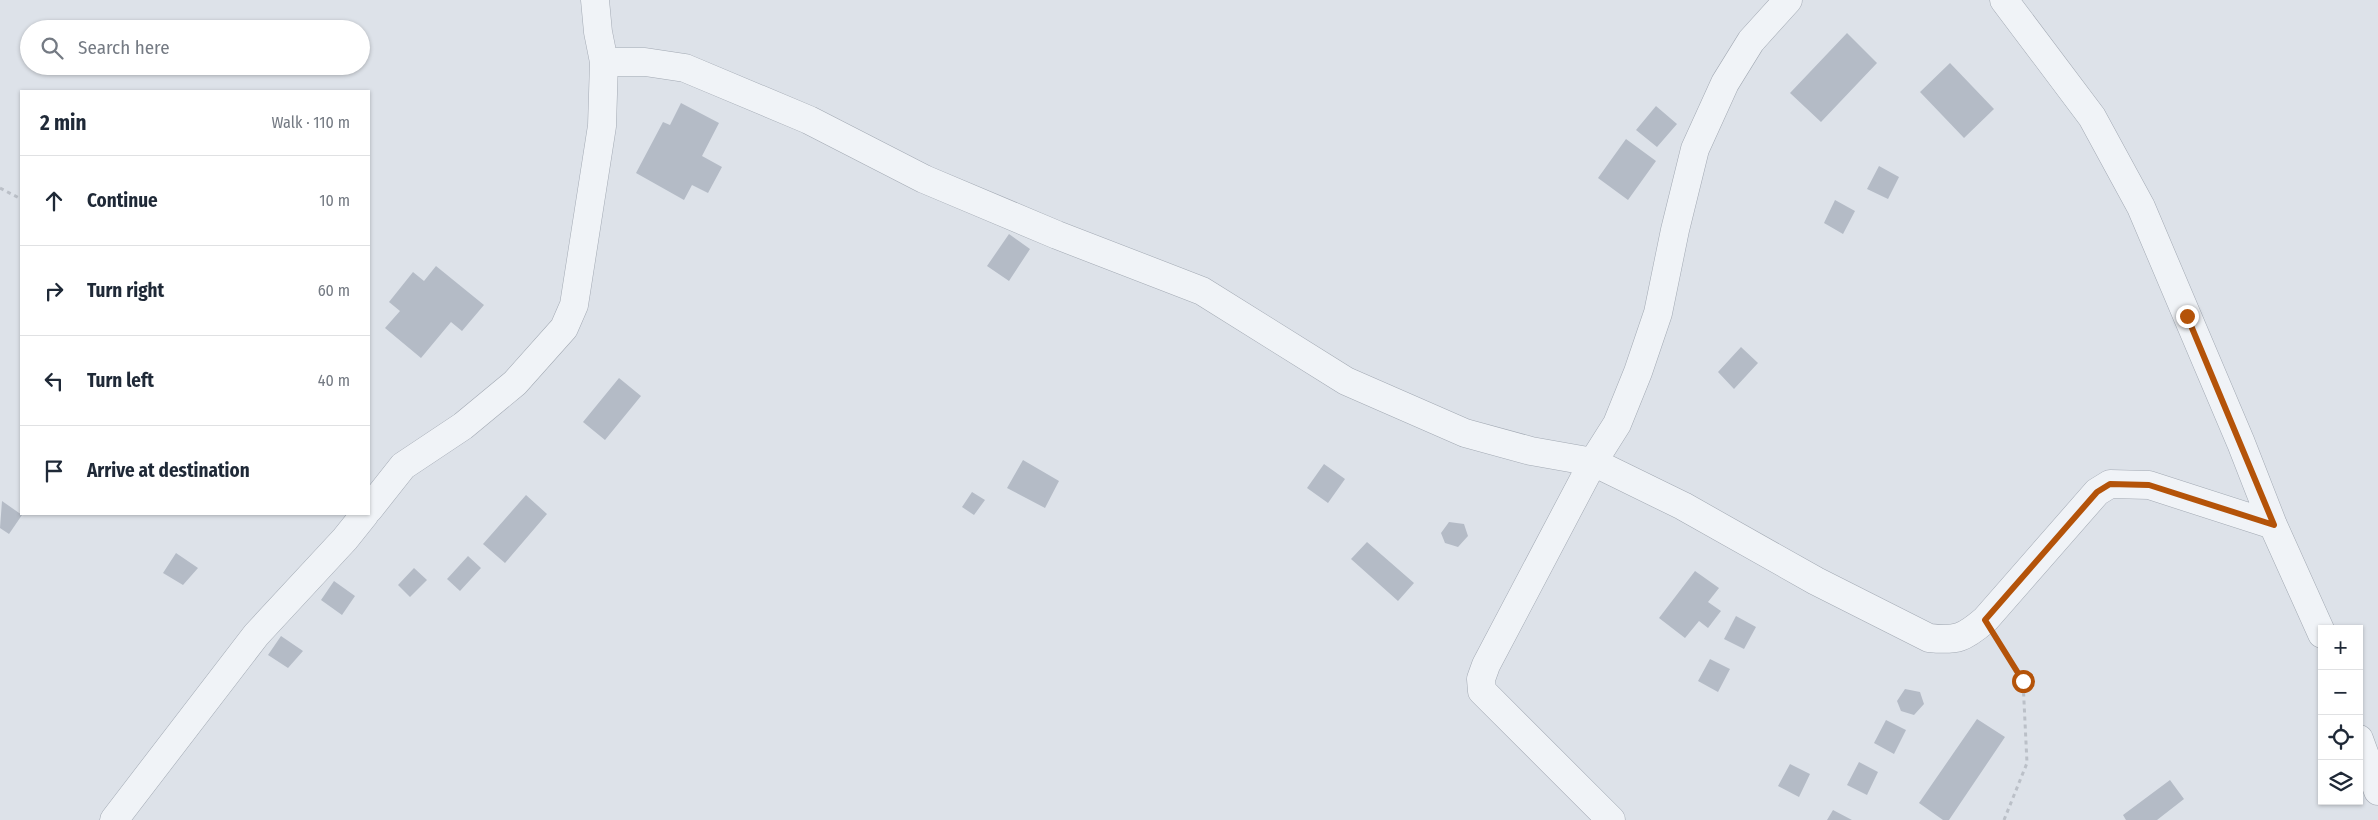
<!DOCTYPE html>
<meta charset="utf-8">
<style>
body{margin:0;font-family:"Fira Sans Condensed",sans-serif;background:#f6f6f7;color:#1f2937}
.controls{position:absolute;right:15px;bottom:15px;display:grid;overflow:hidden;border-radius:0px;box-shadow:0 1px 4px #0004}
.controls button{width:45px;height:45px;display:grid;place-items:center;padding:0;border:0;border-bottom:1px solid #e0e1e3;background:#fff;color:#1f2937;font:25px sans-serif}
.stop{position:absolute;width:15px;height:15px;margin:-11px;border:4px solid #b45309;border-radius:50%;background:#fff}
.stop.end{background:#b45309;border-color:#fff;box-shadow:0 1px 5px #0008}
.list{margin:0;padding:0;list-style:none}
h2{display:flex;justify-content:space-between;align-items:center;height:65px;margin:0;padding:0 20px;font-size:21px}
h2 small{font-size:16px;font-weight:400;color:#747a83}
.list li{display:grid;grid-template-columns:32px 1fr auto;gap:15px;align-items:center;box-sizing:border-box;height:90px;padding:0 20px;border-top:1px solid #e0e1e3}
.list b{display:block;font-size:19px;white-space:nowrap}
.list em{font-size:16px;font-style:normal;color:#747a83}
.icon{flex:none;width:28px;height:28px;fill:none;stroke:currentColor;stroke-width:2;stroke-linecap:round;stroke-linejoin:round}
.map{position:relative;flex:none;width:2378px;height:820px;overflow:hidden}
.search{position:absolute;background:#fff;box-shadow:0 1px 4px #0004;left:20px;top:20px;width:350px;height:55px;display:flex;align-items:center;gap:12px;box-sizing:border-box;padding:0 18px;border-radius:28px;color:#747a83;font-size:19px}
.panel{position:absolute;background:#fff;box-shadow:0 1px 4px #0004;left:20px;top:90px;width:350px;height:425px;border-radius:0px}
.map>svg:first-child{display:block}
.building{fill:#b4bbc6}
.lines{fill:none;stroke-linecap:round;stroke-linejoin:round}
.minor-casing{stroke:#a2a9b3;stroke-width:29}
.path{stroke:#bbc0c8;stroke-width:3;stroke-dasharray:4 4;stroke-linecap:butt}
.minor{stroke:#f0f3f7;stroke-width:28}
.route{stroke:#b45309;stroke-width:6}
</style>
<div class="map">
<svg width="2378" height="820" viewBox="0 0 2378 820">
<rect width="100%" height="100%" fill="#dde2e9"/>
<!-- building -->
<path class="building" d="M1847,33L1877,63L1821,122L1790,93Z
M1950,63L1994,109L1964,138L1920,92Z
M681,103L719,123L702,156L722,167L708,193L692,185L684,200L636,173L663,122L670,125Z
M1656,106L1677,124L1657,147L1636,130Z
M1626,139L1656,161L1628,200L1598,178Z
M1879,166L1899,177L1888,199L1867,189Z
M1835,200L1855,211L1843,234L1824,223Z
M1009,234L1030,249L1009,281L987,266Z
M436,266L484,305L462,331L451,322L421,358L385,328L400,311L389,302L413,272L424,281Z
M1741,347L1758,363L1734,389L1718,372Z
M619,378L641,396L605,440L583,422Z
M1023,460L1059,481L1045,508L1007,488Z
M1324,464L1345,479L1328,503L1307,488Z
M972,492L985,500L974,515L962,507Z
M526,495L547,514L505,563L483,544Z
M2,501L22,515L9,534L0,528Z
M1449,522L1464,524L1468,536L1458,547L1445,543L1441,533Z
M1367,542L1414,583L1398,601L1351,559Z
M176,553L198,568L183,585L163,573Z
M468,556L481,568L460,591L447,579Z
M414,568L427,580L410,597L398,585Z
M1695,571L1719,588L1708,602L1721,611L1708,628L1699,621L1685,638L1659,618Z
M334,581L355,596L342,615L321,600Z
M1736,616L1756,627L1744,649L1724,639Z
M281,636L303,651L288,668L268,655Z
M1710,659L1730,669L1718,692L1698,681Z
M1905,689L1920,692L1924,704L1914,715L1901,711L1897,701Z
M1977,719L2005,737L1949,820H1943L1919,803Z
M1886,720L1906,730L1894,754L1874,743Z
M1859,762L1878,772L1867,795L1847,785Z
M1790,764L1810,774L1799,797L1778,786Z
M2170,780L2184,799L2157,820H2126L2123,815Z
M1833,810L1852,820H1827Z"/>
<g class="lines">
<defs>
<path id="minor" d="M2004,0L2092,117L2141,207L2241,443L2273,525L2322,634
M604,62H645L685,68L809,120L924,179L1057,235L1202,291L1346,381L1465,433L1531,451L1593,462L1683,506L1816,581L1929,638C1957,641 1964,638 1985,620L2097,492L2110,484L2149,485L2273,525
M369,509L403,466L463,426L515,383L564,328L574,305L602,126L604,62L598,32L595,0
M2359,739L2378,791
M114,820L256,635L345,539L365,514
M1611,820L1482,691L1481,679L1486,665L1593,462L1617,424L1638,372L1658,313L1675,230L1695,149L1725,83L1751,41L1788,0"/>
</defs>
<!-- minor casing -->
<use href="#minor" class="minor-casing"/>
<!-- path -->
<path class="path" d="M0,188L21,199
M2004,820L2027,763L2023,681L2004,650"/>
<!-- minor -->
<use href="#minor" class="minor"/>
</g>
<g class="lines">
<!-- route -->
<path class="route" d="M2023,681L1985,620L2097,492L2110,484L2149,485L2274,525L2187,316"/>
</g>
</svg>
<div class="controls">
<button>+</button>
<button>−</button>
<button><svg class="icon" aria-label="locate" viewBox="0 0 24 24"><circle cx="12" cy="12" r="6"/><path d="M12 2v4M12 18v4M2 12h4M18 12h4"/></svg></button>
<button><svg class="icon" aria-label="layers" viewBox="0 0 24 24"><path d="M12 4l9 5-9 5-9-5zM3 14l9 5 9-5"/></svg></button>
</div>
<div class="stop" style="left:2023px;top:681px"></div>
<div class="stop end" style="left:2187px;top:316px"></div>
<div class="search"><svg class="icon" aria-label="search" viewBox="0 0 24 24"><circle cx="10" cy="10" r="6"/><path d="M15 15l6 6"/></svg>Search here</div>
<section class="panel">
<h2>2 min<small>Walk · 110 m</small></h2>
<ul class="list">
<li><svg class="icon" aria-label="ahead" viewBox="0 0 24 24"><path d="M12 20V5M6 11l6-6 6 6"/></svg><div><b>Continue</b></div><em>10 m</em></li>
<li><svg class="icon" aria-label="right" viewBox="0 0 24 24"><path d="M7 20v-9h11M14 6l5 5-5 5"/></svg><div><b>Turn right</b></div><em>60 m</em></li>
<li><svg class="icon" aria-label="left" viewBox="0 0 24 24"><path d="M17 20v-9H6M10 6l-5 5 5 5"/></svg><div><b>Turn left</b></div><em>40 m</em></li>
<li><svg class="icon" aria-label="arrive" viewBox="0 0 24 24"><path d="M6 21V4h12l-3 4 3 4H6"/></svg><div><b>Arrive at destination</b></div></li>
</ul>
</section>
</div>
